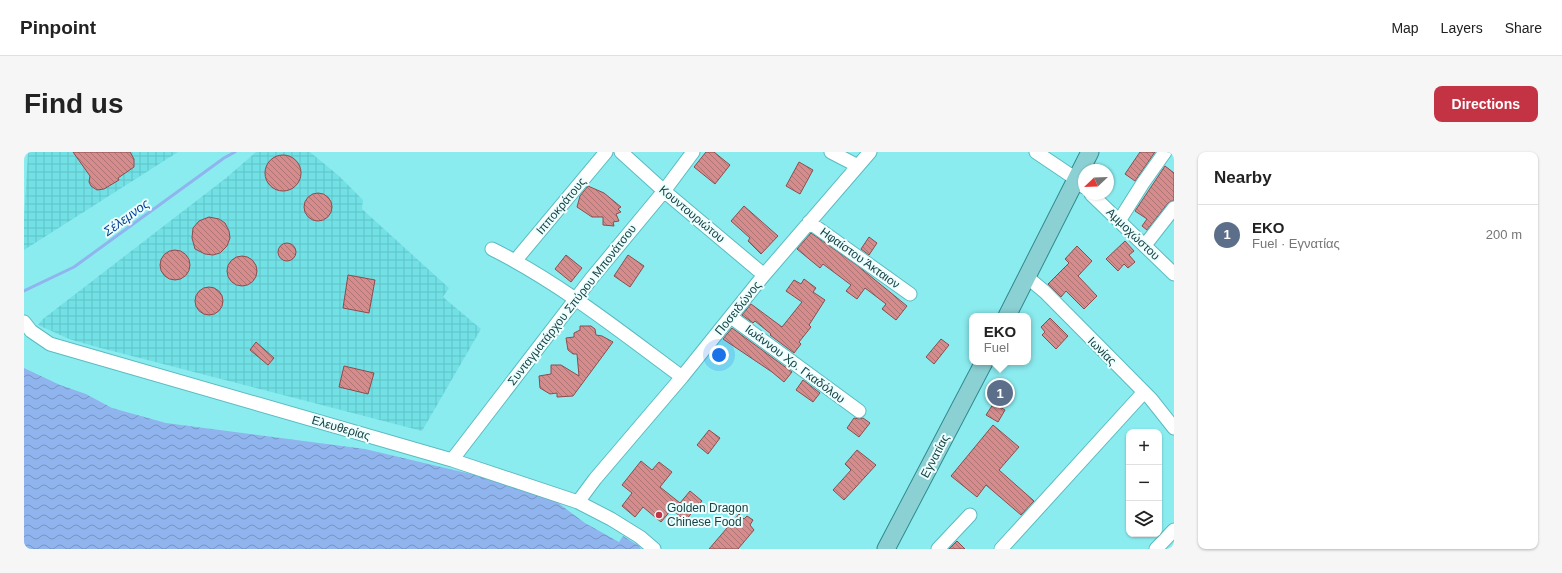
<!DOCTYPE html>
<meta charset="utf-8">
<style>
body{margin:0;font-family:Arial,sans-serif;background:#f6f6f6;color:#222}
.controls{position:absolute;right:12px;bottom:12px;display:grid;overflow:hidden;border-radius:8px;box-shadow:0 1px 3px #0004}
.controls button{width:36px;height:36px;display:grid;place-items:center;padding:0;border:0;border-bottom:1px solid #e0e0e0;background:#fff;color:#222;font:20px sans-serif}
.compass{position:absolute;left:1054px;top:12px;width:36px;height:36px;border-radius:50%;background:#fff;box-shadow:0 1px 3px #0004;rotate:247deg}
.you{position:absolute;left:695px;top:203px;width:14px;height:14px;margin:-10px;border:3px solid #fff;border-radius:50%;background:#1a73e8;box-shadow:0 0 0 6px #1a73e833}
.badge{display:grid;place-items:center;width:26px;height:26px;border-radius:50%;background:#c43344;color:#fff;font-size:13px;font-weight:700}
.pin{position:absolute;translate:-50% -50%;border:2px solid #fff;box-shadow:0 1px 4px #0006}
.popup{position:absolute;left:945px;top:161px;width:62px;height:52px;box-sizing:border-box;display:grid;place-content:center;border-radius:8px;background:#fff;filter:drop-shadow(0 1px 3px #0005);font-size:13px;white-space:nowrap;color:#767676}
.popup b{font-size:15px;color:#222}
.popup::after{content:'';position:absolute;left:50%;top:100%;margin-left:-8px;border:8px solid transparent;border-top-color:#fff}
.list{margin:0;padding:0;list-style:none}
h2{display:flex;justify-content:space-between;align-items:center;height:52px;margin:0;padding:0 16px;font-size:17px}
h2 small{font-size:13px;font-weight:400;color:#767676}
.list li{display:grid;grid-template-columns:26px 1fr auto;gap:12px;align-items:center;box-sizing:border-box;height:60px;padding:0 16px;border-top:1px solid #e0e0e0}
.list b{display:block;font-size:15px;white-space:nowrap}
.list p{margin:0;font-size:13px;white-space:nowrap;color:#767676}
.list em{font-size:13px;font-style:normal;color:#767676}
.icon{flex:none;width:22px;height:22px;fill:none;stroke:currentColor;stroke-width:2;stroke-linecap:round;stroke-linejoin:round}
.map{position:relative;flex:none;width:1150px;height:397px;overflow:hidden;border-radius:8px}
header{display:flex;align-items:center;gap:24px;box-sizing:border-box;height:56px;padding:0 20px;background:#fff;border-bottom:1px solid #e0e0e0}
header strong{font-size:19px}
nav{display:flex;gap:22px;margin-inline-start:auto;font-size:14px}
.intro{display:flex;align-items:center;justify-content:space-between;box-sizing:border-box;height:96px;padding:0 24px}
h1{margin:0;font-size:28px}
.button{padding:10px 18px;border-radius:8px;background:#c43344;color:#fff;font-size:14px;font-weight:700}
main{display:flex;gap:24px;padding:0 24px}
aside{flex:1;background:#fff;border-radius:8px;box-shadow:0 1px 3px #0004}
.map>svg:first-child{display:block}
.industrial{fill:url(#industrial-grid)}
.water{fill:url(#water-waves)}
.lines{fill:none;stroke-linecap:round;stroke-linejoin:round}
.stream{stroke:#90b4ee;stroke-width:3}
.building{fill:url(#building-back-hatch);stroke:#8e4b4c}
.minor-casing{stroke:#5abcc0;stroke-width:15}
.major-casing{stroke:#308a8e;stroke-width:19}
.minor{stroke:#fff;stroke-width:13}
.major{stroke:#8bd0d3;stroke-width:17}
.poi-dot{fill:#c43344;stroke:#edfeff;stroke-width:1.5}
.labels{text-anchor:middle;stroke-width:4;stroke-linejoin:round;paint-order:stroke}
.street-label{font-size:12px;fill:#184243;stroke:#edfeff}
.poi-label{font-size:12px;fill:#184243;stroke:#edfeff;text-anchor:start}
.water-label{font-size:13px;font-style:italic;fill:#094294;stroke:#edfeff}
</style>
<header>
<strong>Pinpoint</strong>
<nav><a>Map</a><a>Layers</a><a>Share</a></nav>
</header>
<div class="intro"><h1>Find us</h1><a class="button">Directions</a></div>
<main>
<div class="map">
<svg width="1150" height="397" viewBox="0 0 1150 397">
<defs>
<pattern id="industrial-grid" width="8" height="8" patternUnits="userSpaceOnUse"><rect width="8" height="8" fill="#72e1e6"/><path d="M0 4h8M4 0v8" fill="none" stroke="#62c2c6"/></pattern>
<pattern id="water-waves" width="16" height="10" patternUnits="userSpaceOnUse"><rect width="16" height="10" fill="#90b4ee"/><path d="M0 5q4-4 8 0t8 0" fill="none" stroke="#7594c2"/></pattern>
<pattern id="building-back-hatch" width="6" height="6" patternUnits="userSpaceOnUse"><rect width="6" height="6" fill="#d68c8c"/><path d="M-1 5l2 2M0 0l6 6M5-1l2 2" fill="none" stroke="#ad7474"/></pattern>
</defs>
<rect width="100%" height="100%" fill="#8becf0"/>
<!-- industrial -->
<path class="industrial" d="M4,0H154L0,98V65Z
M232,0H286L315,24L339,48L338,57L425,136L419,145L457,177L398,279L69,194L45,187L14,173L19,167L202,26Z"/>
<!-- water -->
<path class="water" d="M0,216L36,233L62,242L88,256L142,271L341,297L489,332L522,342L561,371L595,390L599,384L615,394L617,397H0Z"/>
<g class="lines">
<!-- stream -->
<path class="stream" d="M0,139L50,115L200,6L211,0"/>
</g>
<!-- building -->
<path class="building" d="M49,0H106L110,7V15L94,26L95,28L80,37L73,38L67,34L65,30L66,24Z
M682,0H690L706,13L691,32L670,15Z
M1116,0H1131L1111,29L1101,22Z
M241 21a18 18 0 1 1 36 0a18 18 0 1 1-36 0Z
M775,10L789,18L776,42L762,34Z
M1141,14L1150,21V48L1144,51L1123,78L1118,74L1123,67L1111,59Z
M564,34L580,41L597,55L594,57L597,60L592,62L595,69L589,70L590,74L579,73V65H568L553,55L556,44Z
M280 55a14 14 0 1 1 28 0a14 14 0 1 1-28 0Z
M720,54L754,84L737,102L724,89L726,86L707,69Z
M185,65L195,67L201,71L205,79L206,86L203,94L196,101L189,103L181,102L171,97L168,86L169,76L175,69Z
M787,81L834,114L883,154L872,168L858,157L862,152L841,136L833,147L822,139L827,133L799,112L796,116L773,97Z
M845,85L853,91L845,103L837,97Z
M1101,89L1110,99L1105,103L1111,110L1104,116L1100,112L1094,119L1082,107Z
M254 100a9 9 0 1 1 18 0a9 9 0 1 1-18 0Z
M1053,94L1068,109L1054,124L1073,144L1060,157L1042,139L1037,145L1024,132L1045,111L1041,107Z
M136 113a15 15 0 1 1 30 0a15 15 0 1 1-30 0Z
M542,103L558,116L547,130L531,117Z
M604,103L620,114L606,135L590,124Z
M203 119a15 15 0 1 1 30 0a15 15 0 1 1-30 0Z
M324,123L351,128L345,161L319,156Z
M780,127L792,136L789,140L801,148L785,173L787,175L775,190L777,192L770,201L746,183L747,182L731,169L729,171L718,163L727,152L758,175L778,150L762,139L770,128L777,132Z
M171 149a14 14 0 1 1 28 0a14 14 0 1 1-28 0Z
M1026,166L1044,184L1032,197L1018,183L1021,180L1017,175Z
M556,174H567L571,177L572,183L578,184L589,190L549,244L533,245V241L526,242L516,236L515,224L527,222V213H537L555,224L553,202H549L544,198L542,186L550,185V181L556,178Z
M708,176L768,220L760,230L748,220L699,187Z
M917,187L925,193L910,212L902,205Z
M232,190L250,206L244,213L226,198Z
M320,214L350,221L344,242L315,235Z
M779,228L796,241L789,250L772,238Z
M972,230L986,238L976,255L981,258L974,270L962,263L973,246L966,242Z
M830,266L835,267L839,266L846,271L835,285L823,276Z
M969,273L995,295L975,318L1010,349L997,363L962,333L953,345L927,324Z
M685,278L696,286L684,302L673,293Z
M833,298L852,313L820,348L809,338L827,318L821,312Z
M617,309L628,318L635,310L648,320L636,335L656,351L666,339L678,349L661,369L648,357L637,370L619,355L611,365L598,354L608,341L598,333Z
M715,362L720,367L723,364L729,368L726,373L730,378L714,397H685Z
M933,389L941,397H925Z"/>
<g class="lines">
<defs>
<path id="minor" d="M597,0L640,39L740,123
M807,0L834,14
M1012,0L1052,27L1060,35
M1067,42L1150,122
M1095,69L1119,31L1141,0
M785,70L886,142
M1121,93L1150,56
M468,97C536,131 597,180 658,225
M491,109L582,0
M1003,125L1021,140L1127,247L1150,276
M707,165L835,259
M0,170L7,179L26,192L428,308L554,350L587,367L616,385L630,397
M428,308L567,127L640,39L669,0
M554,350L571,327L658,225L740,123L846,0
M914,397L946,363
M977,397L1120,240
M1132,397L1150,378"/>
<path id="major" d="M983,164L1066,0
M862,397L960,210"/>
</defs>
<!-- minor casing -->
<use href="#minor" class="minor-casing"/>
<!-- major casing -->
<use href="#major" class="major-casing"/>
<!-- minor -->
<use href="#minor" class="minor"/>
<!-- major -->
<use href="#major" class="major"/>
</g>
<!-- markers -->
<circle class="poi-dot" cx="635" cy="363" r="4"/>
<g class="labels">
<!-- street labels -->
<g class="street-label">
<text transform="translate(537 54) rotate(-50)" y="4">Ιπποκράτους</text>
<text transform="translate(668 62) rotate(40)" y="4">Κουντουριώτου</text>
<text transform="translate(1109 82) rotate(44)" y="4">Αμμοχώστου</text>
<text transform="translate(836 106) rotate(36)" y="4">Ηφαίστου Άκταιον</text>
<text transform="translate(548 153) rotate(-52)" y="4">Συνταγματάρχου Σπύρου Μπονάτσου</text>
<text transform="translate(714 156) rotate(-51)" y="4">Ποσειδώνος</text>
<text transform="translate(1078 199) rotate(45)" y="4">Ιωνίας</text>
<text transform="translate(771 212) rotate(37)" y="4">Ιωάννου Χρ. Γκαδόλου</text>
<text transform="translate(317 276) rotate(16)" y="4">Ελευθερίας</text>
<text transform="translate(911 304) rotate(-62)" y="4">Εγνατίας</text>
</g>
<!-- poi labels -->
<g class="poi-label">
<text x="643" y="360">Golden Dragon<tspan x="643" dy="14">Chinese Food</tspan></text>
</g>
<!-- water labels -->
<g class="water-label">
<text transform="translate(102 65) rotate(-36)" y="5">Σέλεμνος</text>
</g>
</g>
</svg>
<div class="controls">
<button>+</button>
<button>−</button>
<button><svg class="icon" aria-label="layers" viewBox="0 0 24 24"><path d="M12 4l9 5-9 5-9-5zM3 14l9 5 9-5"/></svg></button>
</div>
<svg class="compass" viewBox="-18 -18 36 36"><path d="M0-13l5 13h-10z" fill="#e53935"/><path d="M0 13l5-13h-10z" fill="#767676"/></svg>
<div class="you"></div>
<div class="pin badge" style="left:976px;top:241px;background:#5c6f8a">1</div>
<div class="popup"><b>EKO</b>Fuel</div>
</div>
<aside>
<h2>Nearby<small></small></h2>
<ul class="list">
<li><span class="badge" style="background:#5c6f8a">1</span><div><b>EKO</b><p>Fuel · Εγνατίας</p></div><em>200 m</em></li>
</ul>
</aside>
</main>
